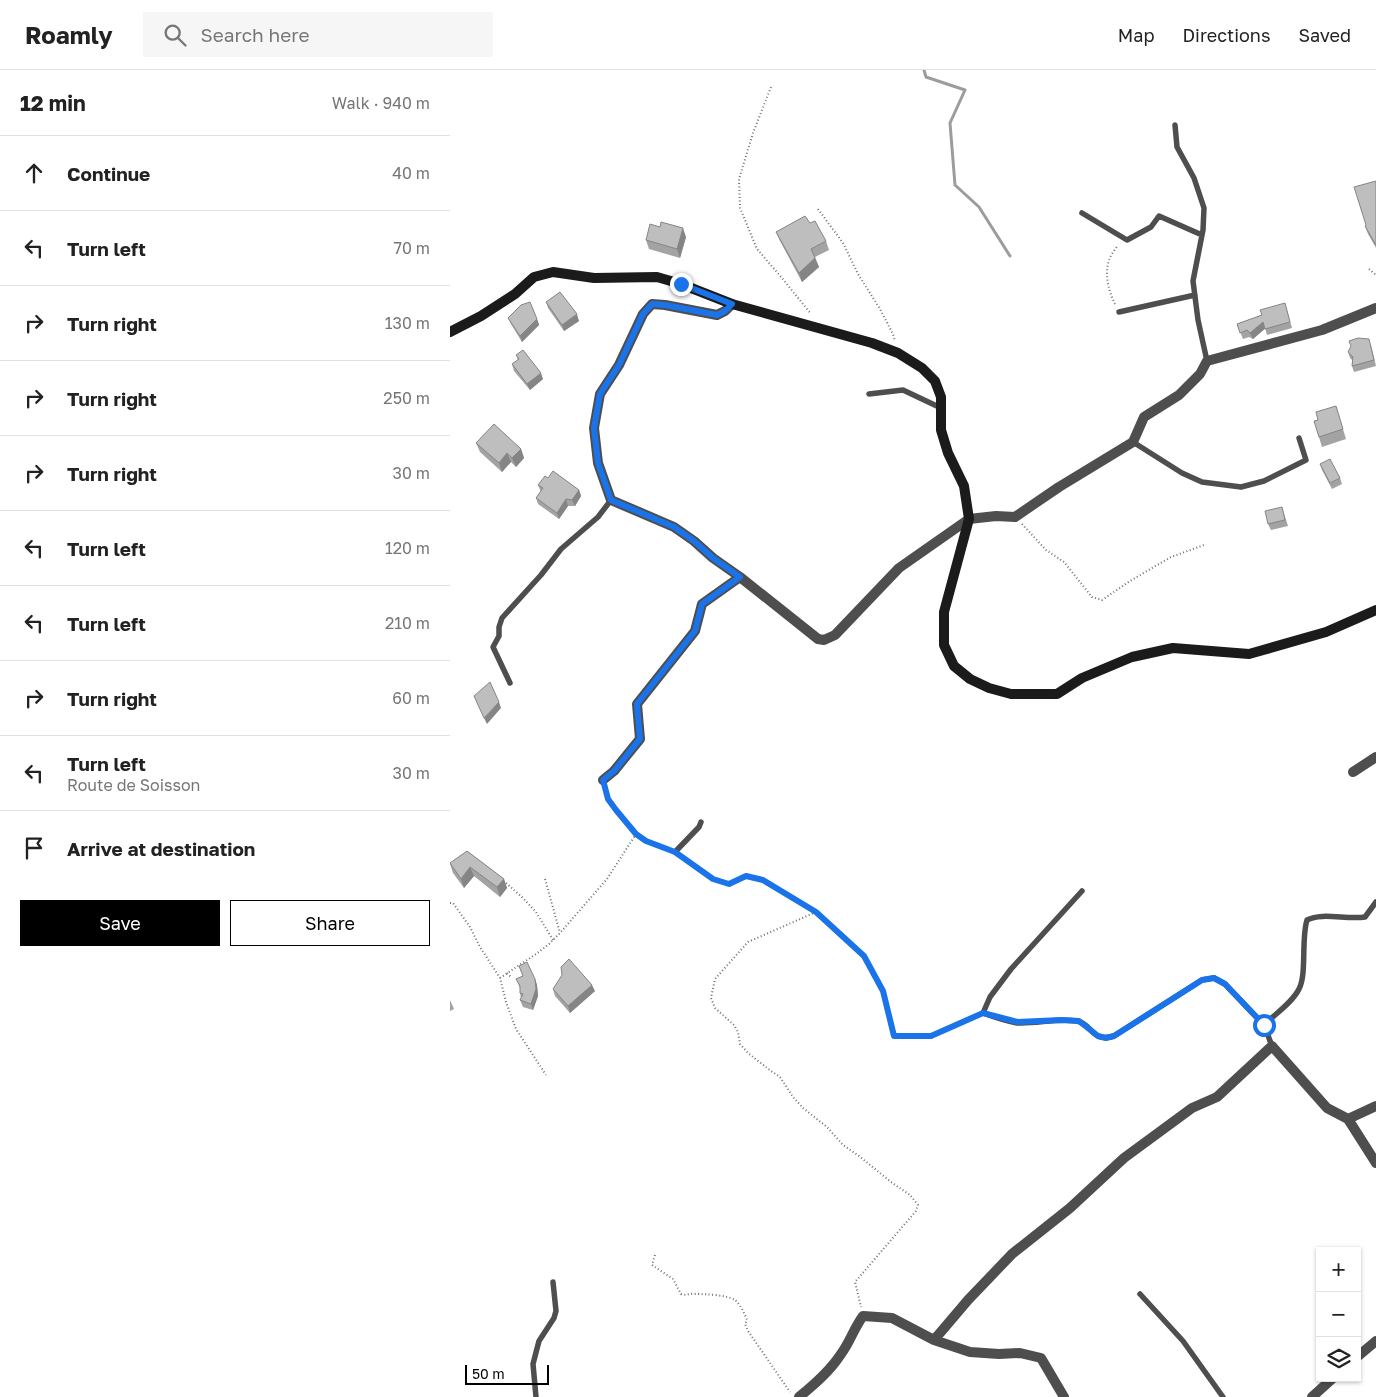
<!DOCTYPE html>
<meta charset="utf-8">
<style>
body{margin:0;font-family:"Golos Text",sans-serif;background:#f6f6f6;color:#222}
.controls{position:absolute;right:15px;bottom:15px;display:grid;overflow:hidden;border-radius:0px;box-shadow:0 1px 4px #0004}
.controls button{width:45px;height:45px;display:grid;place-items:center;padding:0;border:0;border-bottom:1px solid #e0e0e0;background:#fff;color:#222;font:25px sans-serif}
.scale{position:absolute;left:15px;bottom:12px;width:84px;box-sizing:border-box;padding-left:5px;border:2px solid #000;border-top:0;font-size:14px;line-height:18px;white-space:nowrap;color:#000;-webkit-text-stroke:4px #fff;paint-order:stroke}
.stop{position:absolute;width:15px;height:15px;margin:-11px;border:4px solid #1a73e8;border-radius:50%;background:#fff}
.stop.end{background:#1a73e8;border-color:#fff;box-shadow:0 1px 5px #0008}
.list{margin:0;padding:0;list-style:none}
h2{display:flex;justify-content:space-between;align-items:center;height:65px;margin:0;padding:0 20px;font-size:21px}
h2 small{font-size:16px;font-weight:400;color:#767676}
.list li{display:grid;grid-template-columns:32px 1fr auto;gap:15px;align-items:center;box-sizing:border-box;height:75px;padding:0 20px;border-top:1px solid #e0e0e0}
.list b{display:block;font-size:19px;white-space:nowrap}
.list p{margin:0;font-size:16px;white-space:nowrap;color:#767676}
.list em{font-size:16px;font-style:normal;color:#767676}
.actions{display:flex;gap:10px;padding:15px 20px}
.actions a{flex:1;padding:11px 0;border:1px solid #000;border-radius:0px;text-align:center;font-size:18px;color:#000}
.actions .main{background:#000;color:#fff}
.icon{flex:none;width:28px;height:28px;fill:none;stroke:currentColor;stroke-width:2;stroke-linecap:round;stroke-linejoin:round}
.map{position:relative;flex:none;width:926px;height:1327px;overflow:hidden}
header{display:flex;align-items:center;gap:30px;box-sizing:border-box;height:70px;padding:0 25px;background:#fff;border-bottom:1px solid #e0e0e0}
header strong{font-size:24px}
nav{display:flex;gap:28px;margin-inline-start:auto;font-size:18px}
.search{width:350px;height:45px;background:#f6f6f6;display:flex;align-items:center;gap:12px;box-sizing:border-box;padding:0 18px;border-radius:0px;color:#767676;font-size:19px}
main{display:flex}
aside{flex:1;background:#fff}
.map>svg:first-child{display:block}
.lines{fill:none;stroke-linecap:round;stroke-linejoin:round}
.stream{stroke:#9c9c9c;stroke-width:3}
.path{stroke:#707070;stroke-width:2;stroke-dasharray:1 2.5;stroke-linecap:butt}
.lane{stroke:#4e4e4e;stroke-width:5.5}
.street{stroke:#4e4e4e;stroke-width:10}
.secondary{stroke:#1b1b1b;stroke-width:10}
.wall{fill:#a3a3a3}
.shaded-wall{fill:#858585}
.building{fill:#bebebe;stroke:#858585}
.route{stroke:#1a73e8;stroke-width:6}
</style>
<header>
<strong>Roamly</strong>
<div class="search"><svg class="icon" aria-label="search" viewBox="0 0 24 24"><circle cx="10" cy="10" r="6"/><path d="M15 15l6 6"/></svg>Search here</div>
<nav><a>Map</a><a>Directions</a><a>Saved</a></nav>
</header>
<main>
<aside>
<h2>12 min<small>Walk · 940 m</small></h2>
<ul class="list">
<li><svg class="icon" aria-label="ahead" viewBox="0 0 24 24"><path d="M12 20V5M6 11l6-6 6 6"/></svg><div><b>Continue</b></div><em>40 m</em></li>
<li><svg class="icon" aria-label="left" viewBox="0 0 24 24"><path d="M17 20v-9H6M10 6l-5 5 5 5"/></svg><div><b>Turn left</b></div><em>70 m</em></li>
<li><svg class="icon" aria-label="right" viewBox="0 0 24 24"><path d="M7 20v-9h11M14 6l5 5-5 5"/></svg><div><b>Turn right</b></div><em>130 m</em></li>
<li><svg class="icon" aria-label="right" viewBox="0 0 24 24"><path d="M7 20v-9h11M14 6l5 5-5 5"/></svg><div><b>Turn right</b></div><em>250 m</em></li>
<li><svg class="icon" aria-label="right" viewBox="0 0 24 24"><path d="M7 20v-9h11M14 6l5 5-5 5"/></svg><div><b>Turn right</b></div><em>30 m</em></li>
<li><svg class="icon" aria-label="left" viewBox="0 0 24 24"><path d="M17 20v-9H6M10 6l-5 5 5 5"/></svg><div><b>Turn left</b></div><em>120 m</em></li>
<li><svg class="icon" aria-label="left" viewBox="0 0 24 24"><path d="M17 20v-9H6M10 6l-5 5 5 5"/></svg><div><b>Turn left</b></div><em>210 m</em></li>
<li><svg class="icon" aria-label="right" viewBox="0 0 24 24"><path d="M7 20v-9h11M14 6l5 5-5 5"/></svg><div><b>Turn right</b></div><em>60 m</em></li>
<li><svg class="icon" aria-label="left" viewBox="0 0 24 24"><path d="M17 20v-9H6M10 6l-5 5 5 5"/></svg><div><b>Turn left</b><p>Route de Soisson</p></div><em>30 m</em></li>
<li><svg class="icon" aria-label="arrive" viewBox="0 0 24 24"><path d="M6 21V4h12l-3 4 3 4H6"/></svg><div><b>Arrive at destination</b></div></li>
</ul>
<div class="actions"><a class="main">Save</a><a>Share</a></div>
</aside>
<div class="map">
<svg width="926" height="1327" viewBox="0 0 926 1327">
<rect width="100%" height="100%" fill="#fff"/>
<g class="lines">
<!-- stream -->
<path class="stream" d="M474,0L476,7L515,20L500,53L505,115L529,137L560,186"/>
<!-- path -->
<path class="path" d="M321,17L303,63L289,109L290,138L307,179L332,208L361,244
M368,139L393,173L408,204L430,239L443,264L445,271
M919,199L926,205
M665,234C659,222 655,207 658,194C659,187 664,181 668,175
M572,454L596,480L614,492L642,527L652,530L680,511L721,487L754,475
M156,720C160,735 182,763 196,771C203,775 211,777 218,780
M231,786L263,809L279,814L296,806L313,810L366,842L414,886L433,921L444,966H481L527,946
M95,809L110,863
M56,813L72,827L86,842L103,870
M0,833H3L20,857L30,877L50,908L56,932L66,959L96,1005
M366,842L298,872L265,909L261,928L265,938L284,955L288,962L290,974L298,983L321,1001L330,1007L343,1027L353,1038L377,1057L393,1075L409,1086L441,1112L460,1125L468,1135L466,1141L405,1212L411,1237
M57,903L61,907
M50,908L86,884L99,874L110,863L157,809L186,764
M205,1185L202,1195L223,1209L231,1224C237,1226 240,1223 246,1224C254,1224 278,1225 285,1230C290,1234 295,1244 297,1250L295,1254L298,1261L340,1322"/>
<!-- lane -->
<path class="lane" d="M725,55L727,77L744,108L754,138L753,160L743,211L748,250L757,291
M632,143L677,170L701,157L709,146L752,165
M669,242L745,225
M419,324L453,320L491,338
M683,372L732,403L752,412L791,417L814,411L856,390L849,368
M60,613L43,577L49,566V557L52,548L91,505L111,479L148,447L161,430
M225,782L249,757L251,752
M632,821L561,899L540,927L533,943C544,947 556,951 567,953C587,954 607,948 627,951C643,954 641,973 664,966L752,910L764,908L775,914L814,955L822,976
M814,955C825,944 842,933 849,919C857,904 851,869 857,850C872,842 897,850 915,847L926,832
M690,1224L733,1271L773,1327
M86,1327L83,1294L89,1271L104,1248L106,1241L103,1212"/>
<!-- street -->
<path class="street" d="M282,234L275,241L267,245L215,235L202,234L193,244L169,295L150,324L144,358L148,393L161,430L224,457L244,471L263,488L290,507L368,569L374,570L385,565L449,498L519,449L546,446L565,447L609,417L683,372L694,347L729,325L750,304L757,291L872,260L926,238
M903,702L926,687
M153,710L164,701L190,669L187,634L245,561L252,534L290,507
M898,1049L926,1036
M484,1270L518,1230L562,1184L620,1138L674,1088L742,1038L767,1027L822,976L877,1038L898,1049L926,1093
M907,1287L926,1271
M349,1327C365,1314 380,1301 391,1284C400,1272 404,1258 413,1246L442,1248L484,1270L520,1282L549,1284L570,1283L591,1288L614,1327
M862,1327L883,1308"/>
<!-- secondary -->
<path class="secondary" d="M0,262L31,246L65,224L84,207L103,202L144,208L207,207L231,214L282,234L422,273L448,283L472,298L485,311L491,327V360L498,383L514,416L519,449L494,542V575L504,596L520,609L539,618L561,624H607L632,608L682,587L723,578L799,584L876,562L926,540"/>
</g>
<!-- wall -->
<path class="wall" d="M926,112V178L918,164L915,156L916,155Z
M360,153L376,171L379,180L365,187L369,197L352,212L330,171L326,162Z
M236,167L230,188L199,179L196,170Z
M96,232L129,251L114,261L98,238Z
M835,233L842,258L817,265L815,258L803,269L799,267L793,269L787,254L812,245Z
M58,248L87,249L89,255L72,272L61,254Z
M921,275L926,296L904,302L902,296V290L900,288L898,282Z
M66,285L93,309L80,320L64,301L62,294L68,290Z
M886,336L896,369L872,377L864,351L868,350Z
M26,373L71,379L74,388L66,397L61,392L52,402L30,382Z
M870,394L890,408L892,414L882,419L872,400Z
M98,408L129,420L131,426L125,436H118L109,449L88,434L86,428L91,422L88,415Z
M832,437L838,456L821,460L818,454Z
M17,781L54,809L57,818L50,827L24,806L14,818L3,803L0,794Z
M69,896L85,909L87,915L88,926L83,940L73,937L70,930L71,928L70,923V918L66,909L73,906Z
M103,919L145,921L120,943L105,926Z
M0,930L4,939L0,941Z"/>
<!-- shaded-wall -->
<path class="shaded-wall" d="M233,158L236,167L230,188L227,179Z
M365,188L369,197L352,212L349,203Z
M127,244L129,251L114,261L112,255Z
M87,249L89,255L72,272L70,266Z
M813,252L816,258L803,269L800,263Z
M91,303L93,309L80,320L77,314Z
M71,379L74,388L66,397L62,388Z
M57,383L61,392L52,402L49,393Z
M129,420L131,426L125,436L122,430Z
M116,429L118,436L109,449L107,443Z
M49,632L51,638L37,654L34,648Z
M20,797L24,806L14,818L11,809Z
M54,809L57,818L50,827L47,817Z
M85,909L87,915L88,926L83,940L81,934Z
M142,915L145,921L120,943L118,936Z"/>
<!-- building -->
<path class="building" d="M926,111V175L915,156L916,155L904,117Z
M355,146L360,153L365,151L376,171L361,179L365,188L349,203L326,162Z
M211,152L233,158L227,179L196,170L200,154L210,157Z
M110,222L127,244L112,255L96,232Z
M80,232L87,249L70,266L58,248L71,235Z
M835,233L840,252L815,259L813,252L800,263L797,260L790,263L787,254L812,245L810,240Z
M908,268L919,269L924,290L902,296L903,287L898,282L901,276L899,271Z
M73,280L91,303L77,314L62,294L69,289L66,285Z
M886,336L893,359L869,367L864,351L868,350L866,342Z
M44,354L71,379L62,388L57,383L49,393L26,373Z
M880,389L890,408L880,413L870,394Z
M103,401L129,420L122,430L116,429L107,443L86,428L93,418L88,415L95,406L98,408Z
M832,437L835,450L818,454L815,441Z
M40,612L49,632L34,648L24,626Z
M17,781L54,809L47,817L20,797L11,809L0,793Z
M119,889L142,915L118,936L103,919L112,905L111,897Z
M77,892L85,909L86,919L81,934L70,930L73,924L70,923V916L66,909L73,906L69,896Z"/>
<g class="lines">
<!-- route -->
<path class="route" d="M231,214L282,234L275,241L267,245L215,235L202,234L193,244L169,295L150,324L144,358L148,393L161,430L224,457L244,471L263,488L290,507L252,534L245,561L187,634L190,669L164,701L153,710L158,729L166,740L186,764L196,771L225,782L263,809L279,814L296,806L313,810L366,842L414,886L433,921L444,966H481L533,943L568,952L611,950L629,951L648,966L656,968L664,966L752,910L764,908L775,914L814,955"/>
</g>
</svg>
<div class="controls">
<button>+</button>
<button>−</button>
<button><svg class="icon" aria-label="layers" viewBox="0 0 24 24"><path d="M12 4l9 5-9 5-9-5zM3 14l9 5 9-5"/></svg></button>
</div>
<div class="scale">50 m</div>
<div class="stop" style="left:814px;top:955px"></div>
<div class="stop end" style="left:231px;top:214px"></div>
</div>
</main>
